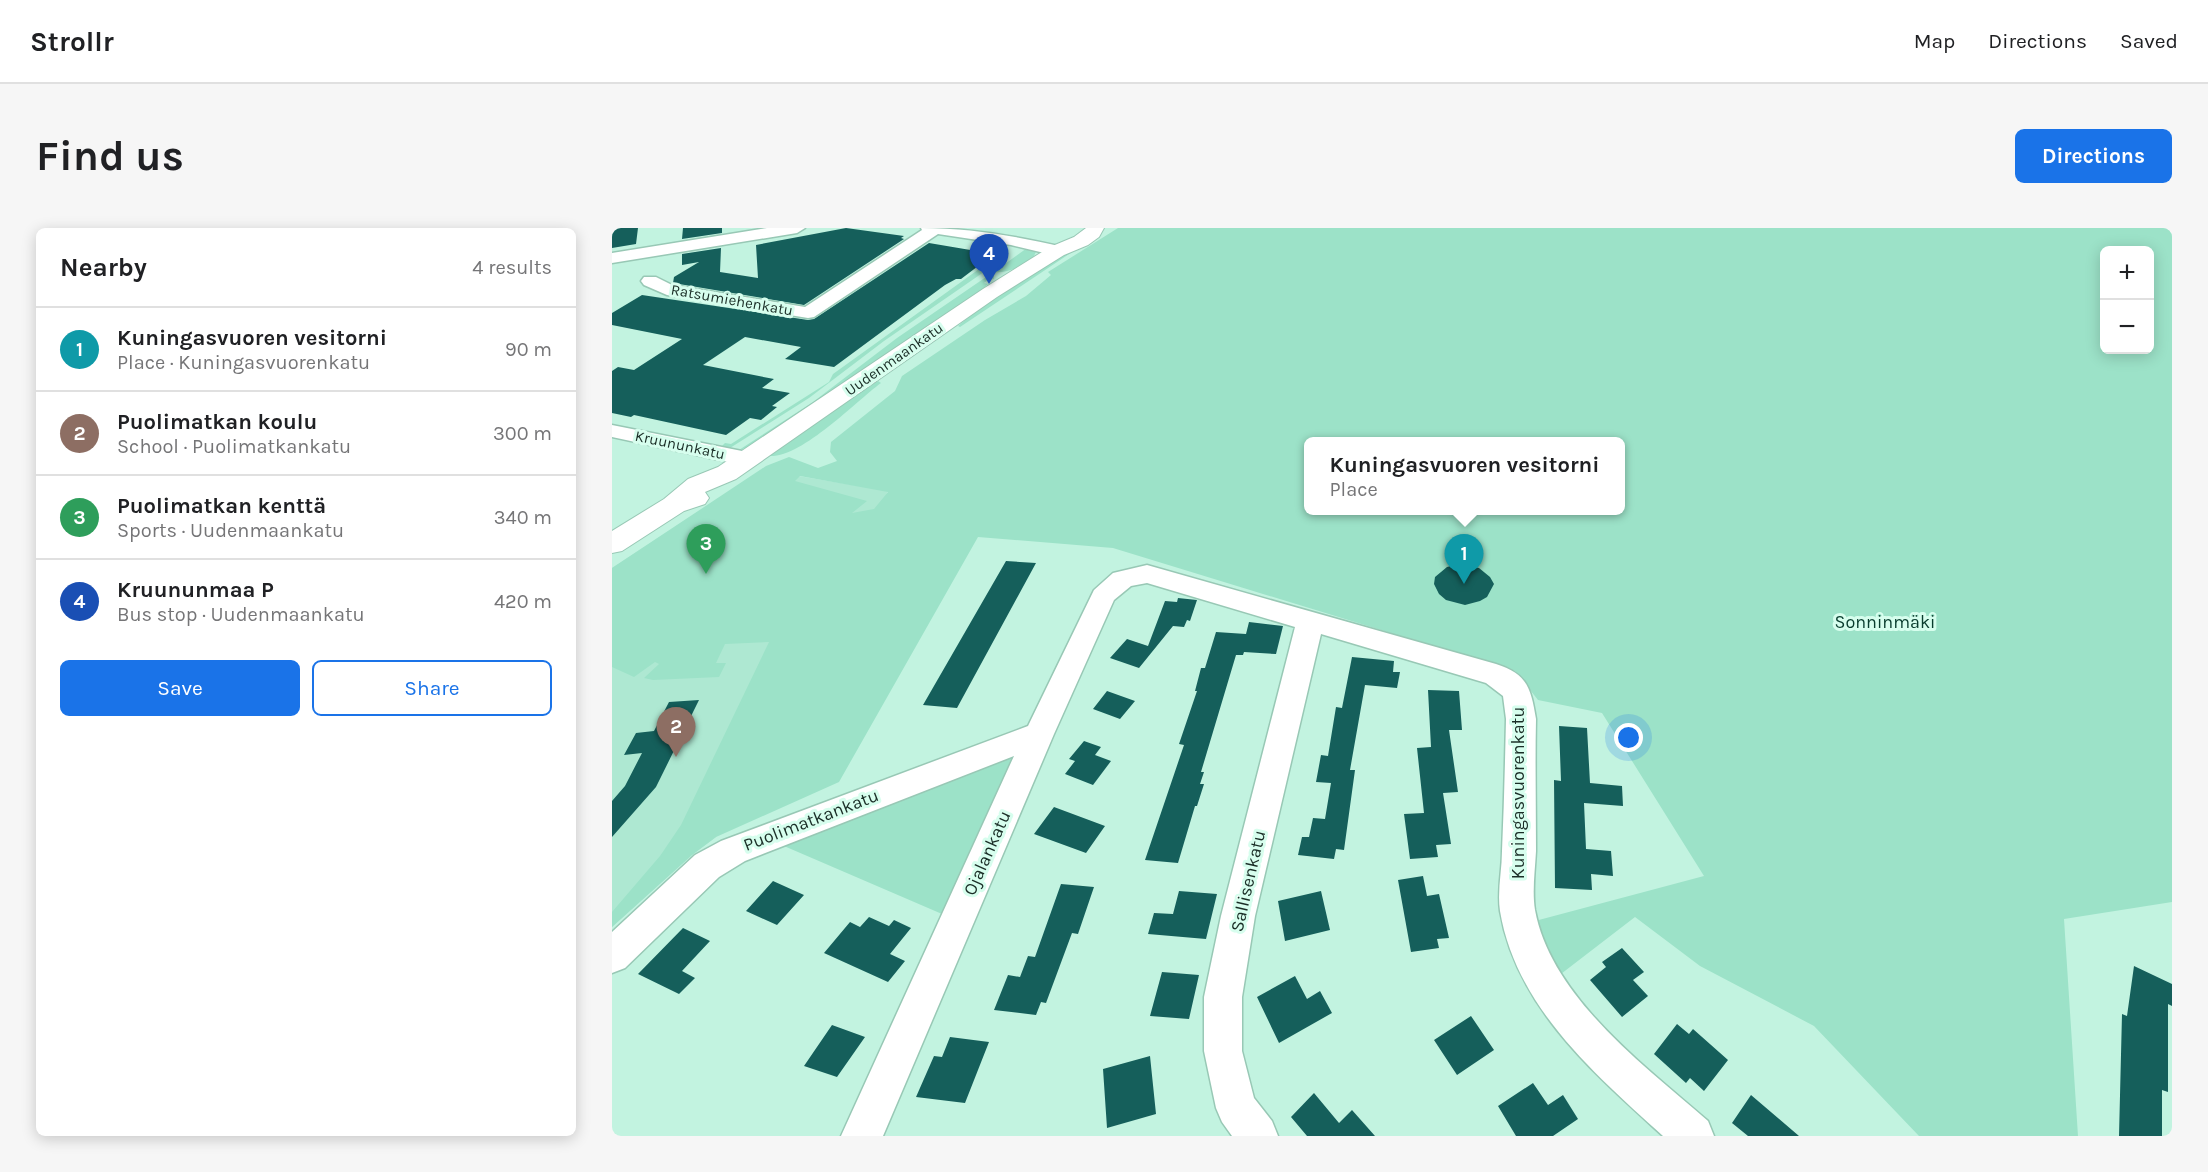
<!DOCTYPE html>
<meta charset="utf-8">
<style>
body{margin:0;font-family:Karla,sans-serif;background:#f6f6f6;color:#202124}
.controls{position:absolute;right:18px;top:18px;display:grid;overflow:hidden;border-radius:9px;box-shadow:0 3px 15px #0003}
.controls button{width:54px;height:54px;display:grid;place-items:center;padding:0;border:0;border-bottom:2px solid #e0e0e0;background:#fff;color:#202124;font:30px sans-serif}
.you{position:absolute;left:1017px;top:510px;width:21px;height:21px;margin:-15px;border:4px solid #fff;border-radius:50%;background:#1a73e8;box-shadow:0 0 0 9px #1a73e833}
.badge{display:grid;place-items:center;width:39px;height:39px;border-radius:50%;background:#1a73e8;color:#fff;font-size:20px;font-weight:700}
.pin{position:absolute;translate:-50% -50px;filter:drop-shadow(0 2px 3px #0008)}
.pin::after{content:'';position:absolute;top:32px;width:21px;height:18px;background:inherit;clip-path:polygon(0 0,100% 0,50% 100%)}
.popup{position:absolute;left:692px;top:209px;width:321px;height:78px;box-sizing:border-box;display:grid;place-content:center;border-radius:9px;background:#fff;filter:drop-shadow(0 2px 4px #0005);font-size:20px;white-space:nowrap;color:#757577}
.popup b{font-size:22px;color:#202124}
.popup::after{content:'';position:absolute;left:50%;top:100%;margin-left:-12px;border:12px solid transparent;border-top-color:#fff}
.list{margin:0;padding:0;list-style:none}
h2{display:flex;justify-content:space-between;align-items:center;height:78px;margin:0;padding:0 24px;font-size:26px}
h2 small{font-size:20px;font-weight:400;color:#757577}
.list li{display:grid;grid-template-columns:39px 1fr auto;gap:18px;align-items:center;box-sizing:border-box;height:84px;padding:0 24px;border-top:2px solid #e0e0e0}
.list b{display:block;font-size:22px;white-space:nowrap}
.list p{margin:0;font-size:20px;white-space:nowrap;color:#757577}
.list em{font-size:20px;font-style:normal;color:#757577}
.actions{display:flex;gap:12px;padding:18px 24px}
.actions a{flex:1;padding:14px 0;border:2px solid #1a73e8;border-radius:9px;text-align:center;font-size:21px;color:#1a73e8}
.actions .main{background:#1a73e8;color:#fff}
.map{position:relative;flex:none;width:1560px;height:908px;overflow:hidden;border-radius:9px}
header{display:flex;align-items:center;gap:36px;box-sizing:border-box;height:84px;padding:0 30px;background:#fff;border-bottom:2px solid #e0e0e0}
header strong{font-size:28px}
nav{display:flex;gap:33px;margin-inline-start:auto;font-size:21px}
.intro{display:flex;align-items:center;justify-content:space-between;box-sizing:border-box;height:144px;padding:0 36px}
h1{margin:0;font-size:42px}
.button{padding:15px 27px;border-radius:9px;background:#1a73e8;color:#fff;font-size:21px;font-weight:700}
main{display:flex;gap:36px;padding:0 36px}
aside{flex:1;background:#fff;border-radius:9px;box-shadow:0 3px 15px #0003}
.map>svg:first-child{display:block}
.built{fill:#aee8d2}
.green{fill:#9ce2c8;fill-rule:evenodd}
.building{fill:#155f5b}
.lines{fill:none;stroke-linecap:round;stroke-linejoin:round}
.minor-casing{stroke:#98c8b5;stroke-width:3}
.major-casing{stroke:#98c8b5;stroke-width:2}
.minor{fill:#fff;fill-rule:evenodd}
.major{fill:#fff;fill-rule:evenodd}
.labels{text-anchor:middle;stroke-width:6;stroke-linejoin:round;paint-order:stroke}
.far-street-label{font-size:15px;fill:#1a2d26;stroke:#d7feee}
.park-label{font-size:18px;fill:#093d2e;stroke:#d7feee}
.street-label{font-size:18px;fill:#1a2d26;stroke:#d7feee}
</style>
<header>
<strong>Strollr</strong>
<nav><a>Map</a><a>Directions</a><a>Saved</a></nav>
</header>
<div class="intro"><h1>Find us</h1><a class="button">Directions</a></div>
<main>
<aside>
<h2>Nearby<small>4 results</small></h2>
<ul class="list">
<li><span class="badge" style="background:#0f9aa8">1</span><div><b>Kuningasvuoren vesitorni</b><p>Place · Kuningasvuorenkatu</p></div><em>90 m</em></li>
<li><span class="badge" style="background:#8d6e63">2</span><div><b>Puolimatkan koulu</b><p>School · Puolimatkankatu</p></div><em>300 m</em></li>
<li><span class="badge" style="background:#2e9e5b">3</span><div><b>Puolimatkan kenttä</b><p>Sports · Uudenmaankatu</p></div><em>340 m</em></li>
<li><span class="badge" style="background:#1a4fb4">4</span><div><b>Kruununmaa P</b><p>Bus stop · Uudenmaankatu</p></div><em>420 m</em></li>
</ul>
<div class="actions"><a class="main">Save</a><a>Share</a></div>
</aside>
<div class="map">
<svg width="1560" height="908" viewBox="0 0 1560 908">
<rect width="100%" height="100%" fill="#c2f3e0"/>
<!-- built -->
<path class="built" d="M150,242L276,263L104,609L80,627L0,699V340Z"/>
<!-- green -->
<path class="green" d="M506,0H1560V674L1452,691L1466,908H1307L1202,798L1088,738L1023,689L945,749L923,693L1092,648L990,485L926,472L903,443L501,320L366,309L227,554L104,609L80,627L0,699V684L48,628L69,597L157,414L113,416L104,435H114L107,449L41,452L32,450L47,436L43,434L22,449L0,439V340L154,238L177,229L206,240L225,233L218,224L219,214L283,163L290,148L373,92L414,68L439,47L436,44ZM1492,22H1538V122H1492ZM696,214H1008V282H696ZM188,248L276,264L262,281L240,285L255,273L183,253Z
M472,16L348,99L346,98C384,65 428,41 472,16Z
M390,20L395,23V28L272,113L197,170L118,220L109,219L113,215L119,216L217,154L221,146L388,26L386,21Z
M415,20L424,23C422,36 394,46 382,44Z
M377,47L382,48V51L378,50L372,55L376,56L360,71L141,218L127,222L201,174L285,110Z
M266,153L269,155C243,174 190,230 157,228L240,169Z
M399,527L406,530L337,689L165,615Z"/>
<!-- building -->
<path class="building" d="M0,0H26L24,16L0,20Z
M71,0H110V5L70,11Z
M234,0L292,8L289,10L292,11L192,77L61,55L62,49L87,34L70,37V26L109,20L108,44L146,50L144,17Z
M317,15L382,26L349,51H344L333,57L222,139L173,131L189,119L133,109L91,137L162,151L150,160L178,165L160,178L165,179L149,192L138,190L114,207L22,187L19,189L0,185V143L6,139L22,142L70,111L0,97V85L30,67L196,92L202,91Z
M394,333L424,335L345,480L311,477Z
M848,336L867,340L878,349L882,356L875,369L868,373L853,377L834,372L827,366L822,356L823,349L835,339Z
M566,370L585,372L578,393L575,392L572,399L561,398L527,440L498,430L515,411L536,418L553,373L565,374Z
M637,394L671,398L664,426L632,424L631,427H624L589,544H592L588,556H592L585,578H583L566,635L533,632L572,517L567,516L585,463H583L589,440H593L604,404L634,406Z
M740,429L782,433L781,444H788L785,460L753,457L738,542H743L732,622L724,621L722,631L686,627L690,609H697L701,590L713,591L719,555L704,554L709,527L716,528L724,479L730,480Z
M816,462L847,463L850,502H837L846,564L831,565L839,616L824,617L826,629L798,631L792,586L812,585L805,520L819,519Z
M495,463L523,473L508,491L481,481Z
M87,472L44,559L0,609V573L13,558L30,525L12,527L24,505L42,503L57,474Z
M947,498L975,500L978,555L1010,558L1011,578L972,575L974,621L999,623L1001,648L979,646L980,662L943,660L942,552L949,553Z
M472,513L489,519L483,527L499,533L481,557L453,546L463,533L457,531Z
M442,579L493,598L474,625L422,606Z
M811,648L815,668L827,666L837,710L825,711L827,720L799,724L786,652Z
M161,653L192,667L165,697L134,683Z
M449,656L482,659L466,706L460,705L434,775L429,774L424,787L382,782L396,747L408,749L416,728L423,729Z
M567,663L605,666L594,711L536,706L542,685L561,686Z
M709,663L718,702L673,713L666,673Z
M257,689L277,698L282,692L299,700L278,726L293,733L276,754L212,725L238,694L248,699Z
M71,700L98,713L70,743L83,750L67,766L26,746Z
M1010,720L1032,744L1021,752L1036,768L1010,789L978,752L994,739L990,734Z
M1522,738L1560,756V778L1556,776V864L1550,862V908H1507L1510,786L1515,788Z
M550,744L587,747L577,791L538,788Z
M683,748L695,771L708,763L720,785L667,815L645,769Z
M859,788L882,822L845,847L822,812Z
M1065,796L1077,806L1081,801L1116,832L1092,863L1078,850L1074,855L1042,826Z
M220,797L253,809L225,849L192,838Z
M338,809L377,814L353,875L304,869L322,828L330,829Z
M538,828L544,886L495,900L491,841Z
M921,855L936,877L951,867L966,891L941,908H904L886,878Z
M702,865L727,895L740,882L763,908H695L679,889Z
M1139,867L1187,908H1136L1120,895Z"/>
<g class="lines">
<defs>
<path id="minor" d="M155,0H193L185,5L0,35V25Z
M309,0C358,0 403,8 451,19L453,23L445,28L399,17L326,6L202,89L196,90L55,67L32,57L29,53L32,49H44L60,57L193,79L310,2Z
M0,197L135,224L143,226L146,231L143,236L135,238L0,209Z
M535,337L884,436C916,446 919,461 924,491C923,535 924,579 924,623C923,643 920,663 923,682C939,769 1033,838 1096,893L1102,908H1051C983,846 904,779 888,683C885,663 890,643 890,623C892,579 893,535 894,491L891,468L874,455L709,406L643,688L630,769V823L642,870L660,893L666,908H620L610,894L604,880L592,823V769L609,688L683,399L535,355L519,358L502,372L442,506L271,908H229L402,528L133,633L107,649L13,740L0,745V704L83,627L109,613L416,498L482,362L501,345Z"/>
<path id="major" d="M474,0H492L487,9L476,17L452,27L385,69L124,251L93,264L97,270L93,276L72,283L10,323L0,325V303L52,271L76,251L106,239L371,61L438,19L462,9Z"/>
</defs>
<!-- minor casing -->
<use href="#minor" class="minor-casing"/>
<!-- major casing -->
<use href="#major" class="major-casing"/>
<!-- minor -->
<use href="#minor" class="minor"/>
<!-- major -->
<use href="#major" class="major"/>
</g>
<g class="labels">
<!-- far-street labels -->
<g class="far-street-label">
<text transform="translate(120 72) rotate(10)" y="5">Ratsumiehenkatu</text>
<text transform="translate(282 131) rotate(-35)" y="5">Uudenmaankatu</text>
<text transform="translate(68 217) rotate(12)" y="5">Kruununkatu</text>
</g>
<!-- park labels -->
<g class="park-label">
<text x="1273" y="400">Sonninmäki</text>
</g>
<!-- street labels -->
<g class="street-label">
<text transform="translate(906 565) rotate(-90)" y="6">Kuningasvuorenkatu</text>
<text transform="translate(199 592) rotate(-21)" y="6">Puolimatkankatu</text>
<text transform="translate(375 625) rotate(-66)" y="6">Ojalankatu</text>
<text transform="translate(636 653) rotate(-77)" y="6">Sallisenkatu</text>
</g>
</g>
</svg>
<div class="controls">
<button>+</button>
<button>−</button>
</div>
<div class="you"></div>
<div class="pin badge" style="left:852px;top:356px;background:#0f9aa8">1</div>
<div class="popup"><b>Kuningasvuoren vesitorni</b>Place</div>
<div class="pin badge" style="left:64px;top:529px;background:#8d6e63">2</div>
<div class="pin badge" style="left:94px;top:346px;background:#2e9e5b">3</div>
<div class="pin badge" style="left:377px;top:56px;background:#1a4fb4">4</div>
</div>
</main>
